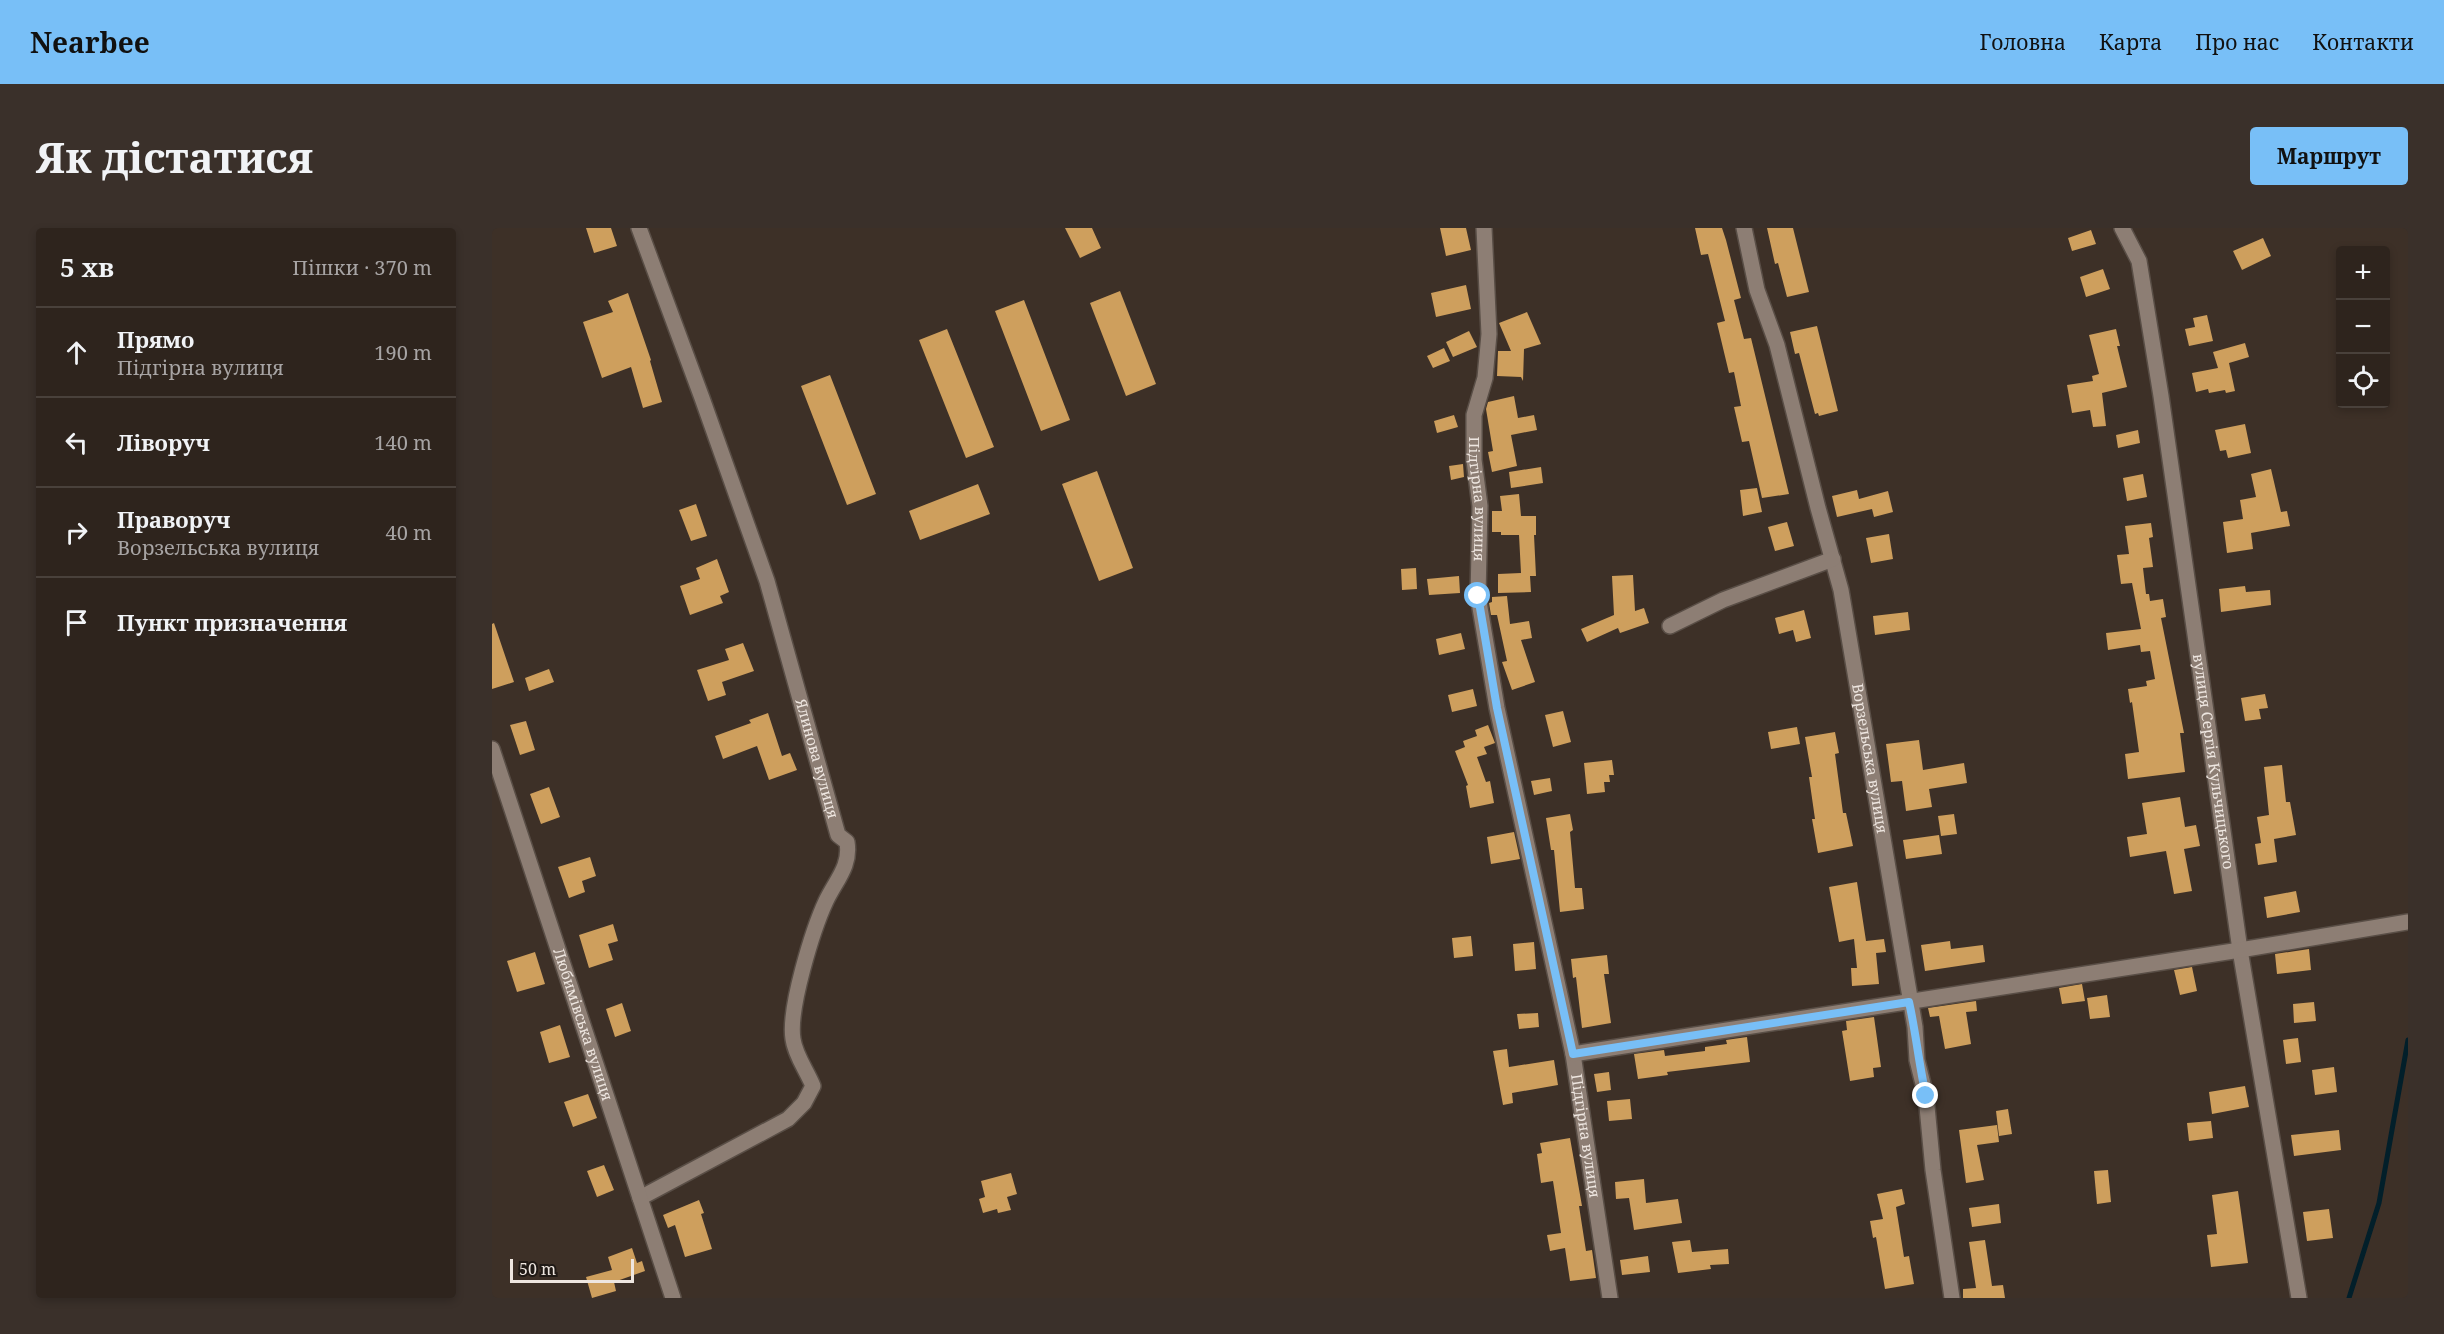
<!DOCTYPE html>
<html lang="uk">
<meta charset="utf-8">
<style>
body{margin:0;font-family:"Noto Serif",serif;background:#3a302a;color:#f1f3f6}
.controls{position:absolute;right:18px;top:18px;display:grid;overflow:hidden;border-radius:6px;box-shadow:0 3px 9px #0003}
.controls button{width:54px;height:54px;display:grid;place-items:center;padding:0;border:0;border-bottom:2px solid #49413b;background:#2e241d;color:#f1f3f6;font:30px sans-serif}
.scale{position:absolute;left:18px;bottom:15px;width:124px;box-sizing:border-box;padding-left:6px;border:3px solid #eee6e0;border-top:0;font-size:16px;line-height:21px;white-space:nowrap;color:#eee6e0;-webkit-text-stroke:4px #1f1915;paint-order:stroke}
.stop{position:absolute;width:18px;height:18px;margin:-14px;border:4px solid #78bff7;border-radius:50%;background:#fff}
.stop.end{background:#78bff7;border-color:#fff;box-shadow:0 2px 6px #0008}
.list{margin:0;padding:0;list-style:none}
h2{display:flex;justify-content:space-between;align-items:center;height:78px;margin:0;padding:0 24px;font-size:26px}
h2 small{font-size:20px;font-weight:400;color:#a7a4a4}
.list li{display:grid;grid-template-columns:39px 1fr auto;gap:18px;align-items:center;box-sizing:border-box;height:90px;padding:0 24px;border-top:2px solid #49413b}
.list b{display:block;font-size:22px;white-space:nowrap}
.list p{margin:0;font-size:20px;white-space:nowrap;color:#a7a4a4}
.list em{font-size:20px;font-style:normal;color:#a7a4a4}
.icon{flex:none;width:33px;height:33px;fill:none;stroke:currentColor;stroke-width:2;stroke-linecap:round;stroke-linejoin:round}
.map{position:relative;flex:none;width:1916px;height:1070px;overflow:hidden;border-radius:6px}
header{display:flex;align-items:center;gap:36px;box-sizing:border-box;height:84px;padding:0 30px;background:#78bff7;color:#111}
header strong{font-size:28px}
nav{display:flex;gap:33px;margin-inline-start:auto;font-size:21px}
.intro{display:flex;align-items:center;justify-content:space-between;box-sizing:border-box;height:144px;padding:0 36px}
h1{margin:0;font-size:42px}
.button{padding:15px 27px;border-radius:6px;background:#78bff7;color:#111;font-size:21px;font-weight:700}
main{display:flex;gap:36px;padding:0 36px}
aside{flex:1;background:#2e241d;border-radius:6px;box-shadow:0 3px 9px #0003}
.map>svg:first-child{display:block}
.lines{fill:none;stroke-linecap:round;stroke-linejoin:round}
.stream{stroke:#021f2a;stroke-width:5}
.building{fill:#ce9f5d}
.minor-casing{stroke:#594e46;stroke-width:18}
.minor{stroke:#8d7e74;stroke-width:15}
.route{stroke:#78bff7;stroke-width:8}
.labels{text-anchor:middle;stroke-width:6;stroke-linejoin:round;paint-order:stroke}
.street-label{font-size:15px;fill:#eee6e0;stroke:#1f1915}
</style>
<header>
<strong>Nearbee</strong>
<nav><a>Головна</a><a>Карта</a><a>Про нас</a><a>Контакти</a></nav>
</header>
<div class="intro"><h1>Як дістатися</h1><a class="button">Маршрут</a></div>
<main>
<aside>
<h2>5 хв<small>Пішки · 370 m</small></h2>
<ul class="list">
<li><svg class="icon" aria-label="ahead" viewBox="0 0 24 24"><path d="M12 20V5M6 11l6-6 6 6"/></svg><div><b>Прямо</b><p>Підгірна вулиця</p></div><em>190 m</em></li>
<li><svg class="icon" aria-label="left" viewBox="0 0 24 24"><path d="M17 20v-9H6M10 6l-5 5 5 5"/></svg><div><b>Ліворуч</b></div><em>140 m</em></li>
<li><svg class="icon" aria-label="right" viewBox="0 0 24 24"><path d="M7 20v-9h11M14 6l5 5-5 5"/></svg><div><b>Праворуч</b><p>Ворзельська вулиця</p></div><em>40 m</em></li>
<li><svg class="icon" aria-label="arrive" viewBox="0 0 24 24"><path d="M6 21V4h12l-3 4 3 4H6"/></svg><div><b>Пункт призначення</b></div></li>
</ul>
</aside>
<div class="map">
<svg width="1916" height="1070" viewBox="0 0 1916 1070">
<rect width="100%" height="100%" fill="#3d3027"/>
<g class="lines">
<!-- stream -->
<path class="stream" d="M1857,1070L1887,975L1916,812"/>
</g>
<!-- building -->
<path class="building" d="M94,0H119L125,18L102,25Z
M573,0H600L609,20L588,30Z
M948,0H974L979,22L954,28Z
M1203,0H1230L1234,12L1249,70L1242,72L1252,111L1259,110L1297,266L1270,270L1257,213L1250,214L1242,179L1249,178L1242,144L1237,145L1225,95L1233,93L1216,26L1209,27Z
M1275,0H1301L1317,64L1295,69L1286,35L1283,36Z
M1599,2L1604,16L1580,23L1576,10Z
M1771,10L1779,28L1750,42L1741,23Z
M1611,41L1618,61L1594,69L1588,49Z
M974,57L979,81L944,89L939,65Z
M628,63L664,156L634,168L598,75Z
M136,65L159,132L158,133L170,174L151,180L139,139L110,150L91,94L121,84L116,73Z
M532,72L578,192L549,203L503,83Z
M1035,84L1049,116L1032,121L1031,153L1029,149L1005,148L1006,123H1019L1007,95Z
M1715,87L1721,113L1697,118L1693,101L1703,99L1701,90Z
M1325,98L1346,183L1327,188L1326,185L1323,186L1307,125L1303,126L1298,104Z
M455,101L502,219L474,230L427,112Z
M1624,101L1628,118H1625L1635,159L1610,165L1614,198L1601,199L1598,182L1580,185L1575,157L1601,153L1600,148L1607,146L1597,107Z
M977,103L985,119L961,129L954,114Z
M1753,115L1757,129L1737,135L1743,163L1734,165L1733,162L1717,165L1716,161L1704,164L1700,145L1726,140L1721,124Z
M952,120L958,133L941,140L935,128Z
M338,147L384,266L355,277L309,158Z
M1022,168L1026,190L1042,187L1045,202L1019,207L1025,238L1000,244L996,224L1001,223L994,181L996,174Z
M962,187L966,199L945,205L942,193Z
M1753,196L1759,225L1736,230L1734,222L1728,223L1723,202Z
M1646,202L1648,215L1626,220L1624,207Z
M971,236L972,249L959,252L957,238Z
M1049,239L1051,255L1019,260L1017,244Z
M1779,241L1789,284L1795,283L1798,298L1759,305L1761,321L1735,325L1731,294L1751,291L1748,272L1764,269L1759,246Z
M605,243L641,340L607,353L570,256Z
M1651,246L1655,269L1635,273L1631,250Z
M486,256L498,286L428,312L417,283Z
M1265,260L1270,284L1251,288L1248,262Z
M1365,262L1367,271L1396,263L1401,284L1382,289L1380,281L1345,289L1340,268Z
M1027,266L1029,288H1044V307H1042L1044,348H1038L1039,364L1006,365V346L1029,345L1027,307H1009V304H1000V283H1010L1008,268Z
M204,276L215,308L199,313L187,282Z
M1295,294L1302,318L1283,323L1276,299Z
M1659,295L1661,309L1657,310L1661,339L1651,340L1654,366H1657L1658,373L1671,371L1674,389L1669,390L1692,505H1688L1693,544L1636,551L1633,526L1647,524L1640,474L1638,475L1636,461L1655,458L1654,453L1663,451L1658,423L1649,424L1648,417L1616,422L1614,405L1649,401L1640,355L1629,356L1625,327L1637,326L1633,298Z
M1397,306L1401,331L1379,335L1374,310Z
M225,331L237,364L228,368L231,375L198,387L188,358L208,351L204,340Z
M924,340L925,361L910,362L909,341Z
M1141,347L1143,383L1152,380L1157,395L1128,405L1126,400L1095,414L1089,401L1122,387L1120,348Z
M967,348L968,365L937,367L935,351Z
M1753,358L1754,364L1778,362L1779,377L1729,384L1727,361Z
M1015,368L1018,396L1037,393L1040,410L1029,412L1043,454L1020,462L1010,434L1015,433L1005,387H999L997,375L1000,374V369Z
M1312,382L1319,410L1304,414L1301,402L1287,406L1283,390Z
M1416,384L1418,402L1383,407L1381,388Z
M2,395L22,454L0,461V396Z
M969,405L973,421L947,427L944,411Z
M251,415L262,443L230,454L234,467L216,473L205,442L237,432L233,421Z
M57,441L62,454L37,463L33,450Z
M981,461L985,478L960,484L956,467Z
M1773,466L1776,480L1767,481L1769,491L1753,493L1749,470Z
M1071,483L1079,514L1061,519L1053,487Z
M276,485L290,528L298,525L305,542L277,552L265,518L231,531L223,508L259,495L257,492Z
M34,493L43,522L28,527L18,497Z
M996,497L1003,515L992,519L995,526L985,529L994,554L998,553L1002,575L978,580L974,558L976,557L963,523L973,519L971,513L985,508L983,502Z
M1305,499L1308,516L1279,521L1276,504Z
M1343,504L1347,525L1343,526L1351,585H1354L1361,618L1326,625L1320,591H1323L1317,549H1320L1313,509Z
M1427,512L1431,542L1472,535L1475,555L1437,561L1440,579L1414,583L1410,553L1399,554L1394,516Z
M1120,532L1122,547H1117L1118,554H1112L1113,564L1095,566L1092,535Z
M1790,537L1794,574H1798L1804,607L1782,611L1785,634L1766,637L1763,616L1769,615L1765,589L1777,587L1772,539Z
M1058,550L1060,563L1042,567L1039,553Z
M57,559L68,589L49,596L38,566Z
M1688,569L1693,599L1704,597L1708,618L1692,621L1700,663L1682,666L1674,623L1638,629L1635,609L1655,606L1650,575Z
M1078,586L1081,602L1078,604L1083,660H1090L1092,681L1068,684L1062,622H1059L1054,590Z
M1462,586L1465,606L1449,608L1446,588Z
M1022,604L1028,631L999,636L995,609Z
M1447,607L1450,626L1414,631L1411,612Z
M98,629L104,648L90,653L93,664L77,670L66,639Z
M1365,654L1374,713L1392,711L1394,724L1384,725L1387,756L1360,758L1359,740H1365L1362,711L1347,714L1337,659Z
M1804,663L1808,684L1775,690L1772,669Z
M121,696L126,713L116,716L121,732L97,740L87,707Z
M979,708L981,728L962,730L960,710Z
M1458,713L1459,721L1491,717L1493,734L1433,743L1429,717Z
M1042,714L1044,741L1023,743L1021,716Z
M1817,721L1819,742L1785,746L1783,726Z
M43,724L53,756L25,764L15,733Z
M1115,727L1117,746H1112L1119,795L1090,800L1084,749L1081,750L1079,731Z
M1700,739L1705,763L1688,767L1682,742Z
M1590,756L1593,773L1570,776L1567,760Z
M1615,767L1618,789L1598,791L1595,770Z
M1484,773L1485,783L1474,784L1479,816L1453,821L1447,788L1438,789L1436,780Z
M1822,774L1824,793L1802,795L1801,776Z
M130,775L139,803L123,809L114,781Z
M1046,785L1047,799L1027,801L1025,786Z
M1382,789L1389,839L1381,840L1382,849L1358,853L1350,803L1355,802L1354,793Z
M68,797L78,829L57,835L48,804Z
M1255,809L1258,834L1175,844L1176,847L1146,851L1142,826L1172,822L1173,828L1213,823V819L1235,816L1234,812Z
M1806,810L1809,834L1794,836L1791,812Z
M1015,821L1017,839L1062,832L1066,857L1020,865L1021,875L1011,877L1001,823Z
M1842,839L1845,864L1823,867L1820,842Z
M1117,844L1119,862L1105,864L1102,846Z
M1753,858L1757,879L1720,886L1717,864Z
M96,866L105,890L81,899L72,874Z
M1138,871L1140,891L1117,893L1115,873Z
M1516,881L1520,906L1507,908L1504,883Z
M1719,893L1721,910L1697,913L1695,895Z
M1505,897L1507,914L1485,917L1492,952L1474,955L1467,902Z
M1847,902L1849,922L1802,928L1799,907Z
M1078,910L1090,978H1087L1094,1023L1100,1022L1104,1050L1078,1053L1073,1020L1058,1023L1055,1007L1069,1005L1061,953L1049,955L1045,926L1050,925L1048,915Z
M112,937L122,962L105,969L95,943Z
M1616,942L1619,974L1605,976L1602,943Z
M519,945L525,966L515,969L519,982L506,985L505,981L491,985L487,971L493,969L489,953Z
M1152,951L1154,975L1186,971L1190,995L1142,1002L1137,970L1124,971L1123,954Z
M1410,961L1413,976L1404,979L1412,1029L1417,1028L1422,1056L1393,1061L1384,1009L1381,1010L1378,993L1391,991L1385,966Z
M1746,963L1756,1035L1719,1039L1715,1007L1725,1006L1720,967Z
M207,972L212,985L209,986L220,1021L193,1029L183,997L176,1000L171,987Z
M1507,976L1509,995L1480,999L1477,980Z
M1837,981L1841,1010L1815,1013L1811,984Z
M1198,1012L1200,1024L1236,1021L1237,1036L1218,1037L1219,1041L1186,1045L1180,1014Z
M1493,1012L1500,1058L1511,1057L1513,1070H1471V1061L1484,1060L1477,1014Z
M140,1020L145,1035L150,1033L153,1043L122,1054L124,1063L100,1070L94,1049L120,1042L116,1029Z
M1156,1028L1158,1044L1130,1047L1128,1032Z"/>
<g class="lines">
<defs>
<g id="minor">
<path id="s1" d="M147,0L210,170L275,353L346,607L355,614C359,638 344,652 334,673C321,701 296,781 301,811C303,827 315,843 321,858L312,875L296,891L148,970"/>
<path id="s2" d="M992,0L997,106L993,150L982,187V232L988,278L986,368L1005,480L1081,826L1118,1070"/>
<path id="s3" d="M1252,0L1265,62L1285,117L1326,280L1349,362L1423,799L1425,832L1434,868L1441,942L1460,1070"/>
<path id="s4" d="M1630,0L1647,33L1669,168L1748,722L1807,1070"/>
<path d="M1178,398L1231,372L1341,331"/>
<path id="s5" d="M0,521L181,1070"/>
<path d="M1081,826L1748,722L1916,694"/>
</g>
</defs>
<!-- minor casing -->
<use href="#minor" class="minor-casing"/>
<!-- minor -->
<use href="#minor" class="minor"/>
</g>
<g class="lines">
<!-- route -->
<path class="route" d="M986,368L1005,480L1081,826L1417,774C1424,805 1427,837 1434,868"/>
</g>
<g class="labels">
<!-- street labels -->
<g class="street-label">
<text dy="5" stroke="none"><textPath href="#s2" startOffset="273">Підгірна вулиця</textPath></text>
<text dy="5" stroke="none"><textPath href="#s1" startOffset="560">Ялинова вулиця</textPath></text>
<text dy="5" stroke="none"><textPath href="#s3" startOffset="546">Ворзельська вулиця</textPath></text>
<text dy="5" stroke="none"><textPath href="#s4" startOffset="543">вулиця Сергія Кульчицького</textPath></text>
<text dy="5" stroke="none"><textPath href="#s5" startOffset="290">Любимівська вулиця</textPath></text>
<text dy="5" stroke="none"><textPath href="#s2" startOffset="921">Підгірна вулиця</textPath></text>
</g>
</g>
</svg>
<div class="controls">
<button>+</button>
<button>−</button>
<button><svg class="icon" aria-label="locate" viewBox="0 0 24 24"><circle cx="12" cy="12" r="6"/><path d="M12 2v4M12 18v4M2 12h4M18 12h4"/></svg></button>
</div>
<div class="scale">50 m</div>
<div class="stop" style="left:986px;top:368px"></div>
<div class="stop end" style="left:1434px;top:868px"></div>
</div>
</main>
